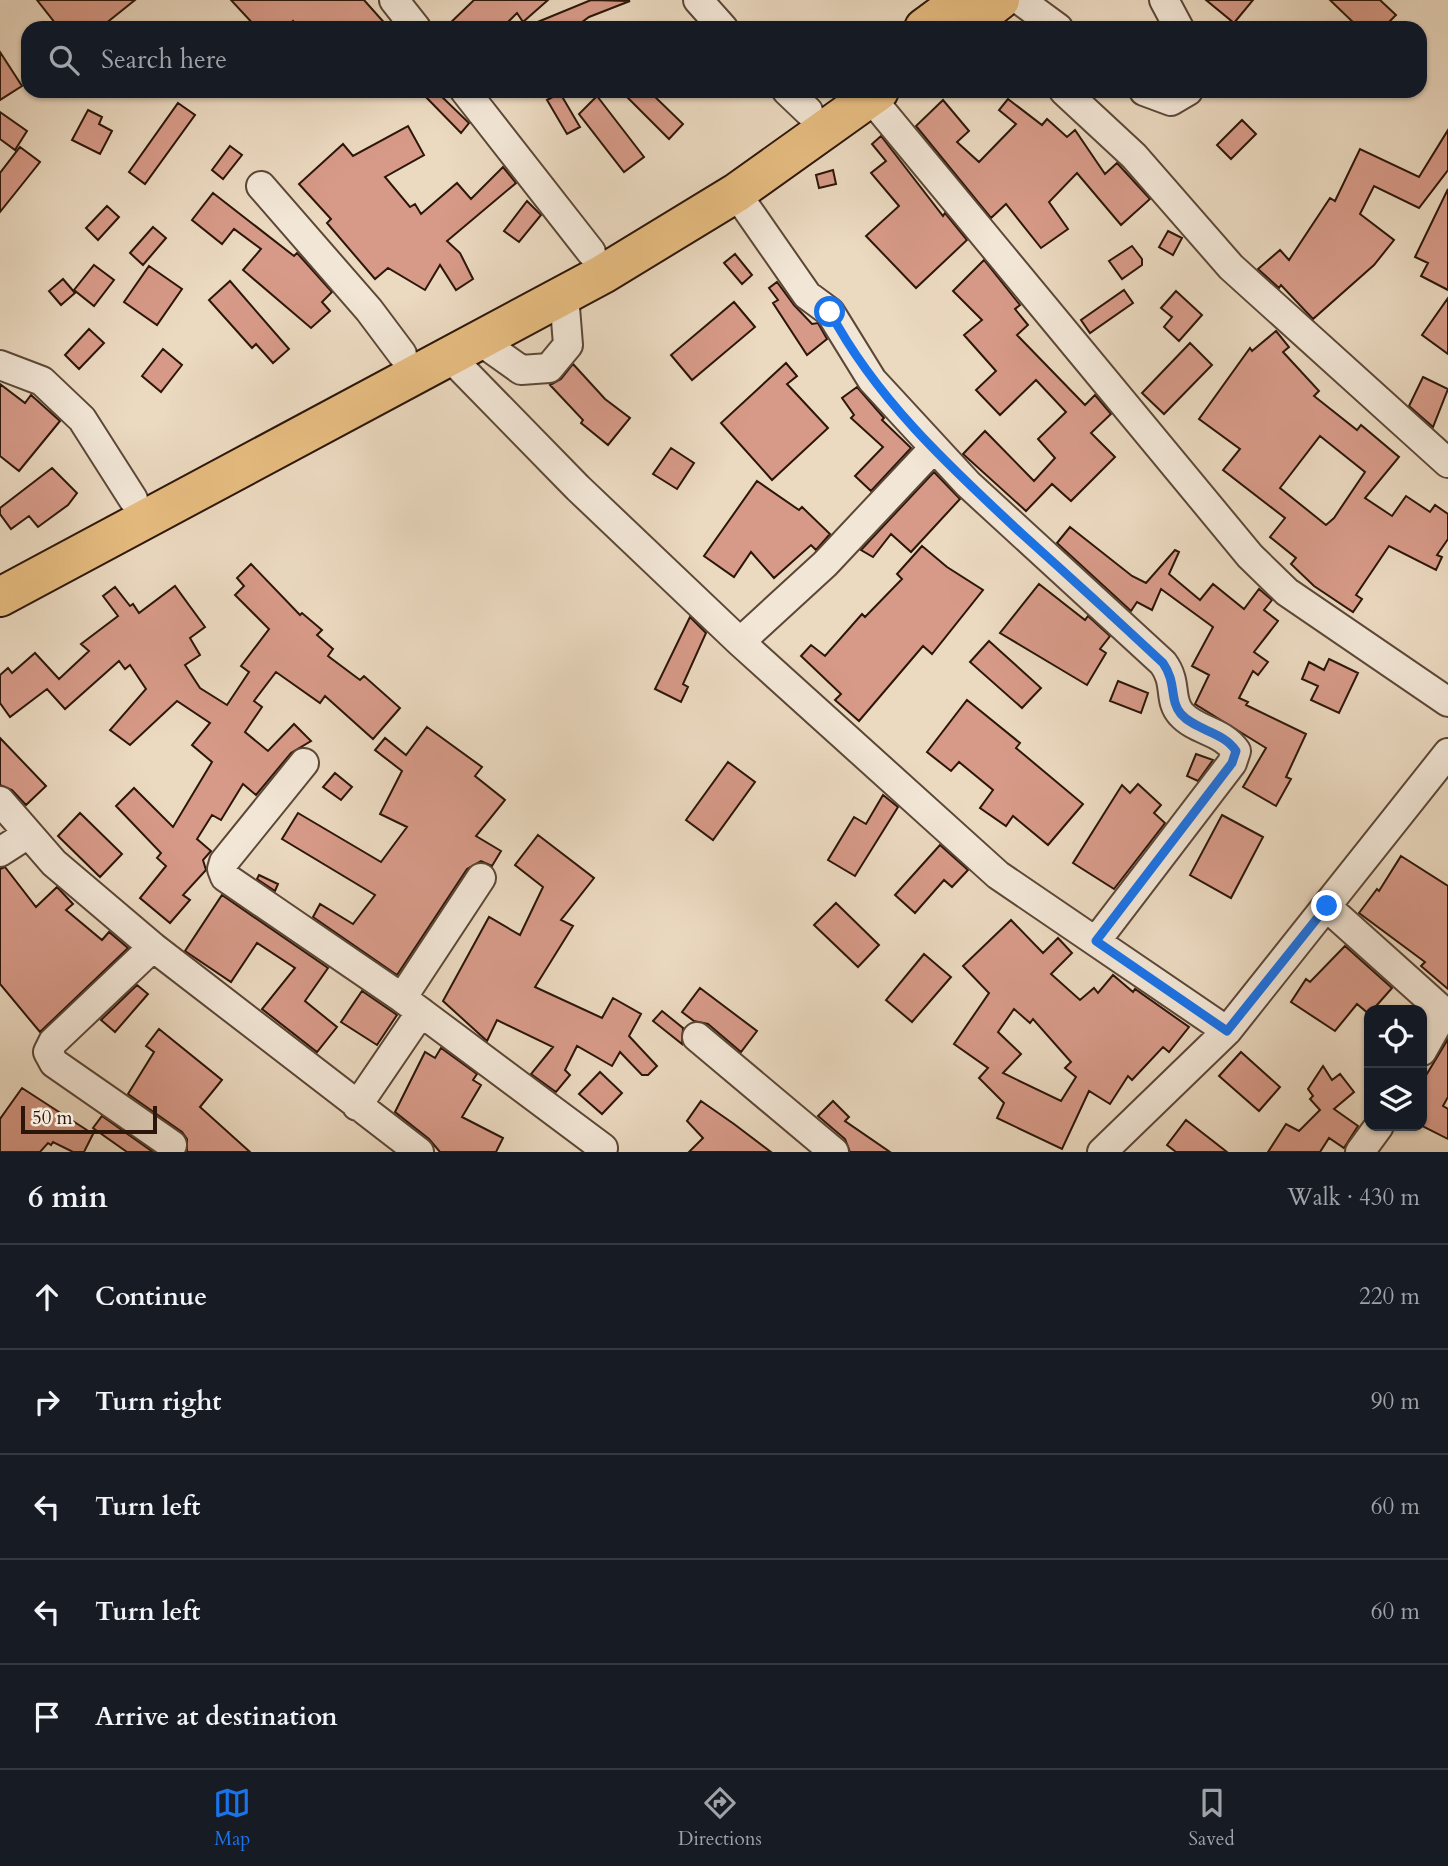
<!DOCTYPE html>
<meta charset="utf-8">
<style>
body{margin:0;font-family:Cardo,serif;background:#242831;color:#f1f3f6}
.controls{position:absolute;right:21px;bottom:21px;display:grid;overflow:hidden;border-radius:14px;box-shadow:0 2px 5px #0004}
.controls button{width:63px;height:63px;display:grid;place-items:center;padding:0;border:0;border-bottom:2px solid #363941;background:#171b24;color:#f1f3f6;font:35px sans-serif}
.scale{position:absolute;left:21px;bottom:18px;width:136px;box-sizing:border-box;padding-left:7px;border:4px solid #2c1609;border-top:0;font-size:19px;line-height:24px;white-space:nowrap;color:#2c1609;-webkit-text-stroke:5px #f2e6d6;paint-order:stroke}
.stop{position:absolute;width:21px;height:21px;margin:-16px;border:5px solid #1a73e8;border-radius:50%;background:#fff}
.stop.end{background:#1a73e8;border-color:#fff;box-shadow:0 2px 7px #0008}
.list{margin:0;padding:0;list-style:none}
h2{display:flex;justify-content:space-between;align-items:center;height:91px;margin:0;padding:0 28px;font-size:30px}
h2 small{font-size:23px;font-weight:400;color:#9ea1a6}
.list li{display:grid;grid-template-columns:46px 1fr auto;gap:21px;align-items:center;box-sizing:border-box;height:105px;padding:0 28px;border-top:2px solid #363941}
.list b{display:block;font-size:26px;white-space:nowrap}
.list em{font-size:23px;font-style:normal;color:#9ea1a6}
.icon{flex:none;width:38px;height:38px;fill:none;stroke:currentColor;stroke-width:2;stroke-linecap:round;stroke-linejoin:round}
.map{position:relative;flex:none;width:1448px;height:1152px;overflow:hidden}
.search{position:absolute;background:#171b24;box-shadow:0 2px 5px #0004;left:21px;right:21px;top:21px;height:77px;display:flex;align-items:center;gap:18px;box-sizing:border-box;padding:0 24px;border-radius:21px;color:#9ea1a6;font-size:26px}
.sheet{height:616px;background:#171b24}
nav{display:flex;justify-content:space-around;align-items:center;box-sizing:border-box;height:98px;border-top:2px solid #363941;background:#171b24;font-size:19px;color:#9ea1a6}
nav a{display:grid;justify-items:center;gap:4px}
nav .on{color:#1a73e8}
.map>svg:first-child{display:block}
.building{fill:#d79a88;stroke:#2c1609;stroke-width:2;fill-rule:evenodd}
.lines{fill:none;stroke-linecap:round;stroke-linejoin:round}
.minor-casing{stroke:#5c4737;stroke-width:32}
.highway-casing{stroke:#2c1609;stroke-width:42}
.minor{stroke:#f2e6d6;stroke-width:28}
.highway{stroke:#e6bc80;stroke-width:38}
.route{stroke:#1a73e8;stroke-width:9}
</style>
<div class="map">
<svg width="1448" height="1152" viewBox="0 0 1448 1152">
<rect width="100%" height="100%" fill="#ebd9c0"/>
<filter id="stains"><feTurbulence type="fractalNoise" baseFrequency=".00286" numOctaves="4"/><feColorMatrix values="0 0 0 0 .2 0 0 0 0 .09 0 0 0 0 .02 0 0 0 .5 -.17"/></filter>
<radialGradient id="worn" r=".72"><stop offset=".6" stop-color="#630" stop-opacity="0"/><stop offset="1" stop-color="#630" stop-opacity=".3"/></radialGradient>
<!-- building -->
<path class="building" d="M37,0H135L100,28H59Z
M231,0H364L389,28H299L293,21L286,28H257Z
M474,0H548L523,22L517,13L502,28H445Z
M591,0L630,1L589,17L574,28H523Z
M1206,0H1253L1234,23Z
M1330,0H1380L1396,15L1383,28H1359Z
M0,52L22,86L0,100Z
M420,91H436L469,123L461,133Z
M621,91H649L683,124L669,139Z
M560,93L580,127L567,134L547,100Z
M597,96L644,157L624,172L579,114Z
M1008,99L1042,125L1047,119L1067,137L1075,130L1105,174L1117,163L1150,199L1121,225L1077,173L1049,202L1068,229L1041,248L1006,204L991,218L916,126L943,100L969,131L957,142L979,162L1016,124L999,110Z
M178,103L195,115L145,184L129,172Z
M88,110L102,117L99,124L112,131L100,154L72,140Z
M0,112L27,131L15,150L0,139Z
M1242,120L1256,134L1231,159L1217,145Z
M408,126L424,155L385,177L410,207L415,204L421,214L457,183L471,199L503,167L516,183L447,241L460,253L473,279L456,290L440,265L425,290L388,268L375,279L327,223L331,219L299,184L343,144L353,156Z
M1448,130V170L1419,208L1374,186L1360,214L1394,240L1374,265L1313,319L1281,285L1279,288L1258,269L1280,250L1289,260L1330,198L1335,201L1360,149L1419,177Z
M881,136L943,216L945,213L967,240L916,288L866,236L899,206L871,173L886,161L872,144Z
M230,146L242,155L223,179L212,170Z
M20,147L40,162L0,212V173Z
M833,170L836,184L819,188L816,175Z
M1448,189V290L1421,276L1428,263L1415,257Z
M213,193L294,256L297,253L332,292L322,302L330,311L311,328L243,270L261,249L234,229L222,244L192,220Z
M527,201L541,215L519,242L504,231Z
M107,206L119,217L98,240L86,228Z
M153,227L166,238L143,265L130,253Z
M1168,231L1182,238L1173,255L1159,247Z
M1132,246L1142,259V265L1122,279L1109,261Z
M735,254L752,275L742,284L724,263Z
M984,260L1020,305L1015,309L1028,325L1017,335L1085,405L1095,395L1111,414L1091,433L1115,457L1071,501L1052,484L1026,511L963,454L985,431L1034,481L1055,458L1038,439L1066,412L1036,380L1000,415L976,390L996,371L964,335L982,320L953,291Z
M94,265L114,280L94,306L74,290Z
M149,266L182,289L157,325L124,302Z
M63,279L75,293L61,305L49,291Z
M230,281L289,349L273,363L256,344L252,348L209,300Z
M777,282L794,305L812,324L818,323L827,339L807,355L773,303L778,300L769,288Z
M1124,290L1133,303L1090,333L1081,320Z
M1176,291L1202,315L1179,341L1164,327L1172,317L1161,308Z
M1448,298V354L1422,335Z
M734,302L755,327L692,380L671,355Z
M89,329L104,343L79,369L65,355Z
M1276,331L1289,347L1283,352L1319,391L1314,396L1357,430L1361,425L1399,457L1365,498L1392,516L1406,496L1430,512L1435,505L1448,514V539L1437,555L1442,557L1436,570L1389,546L1356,595L1362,599L1353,612L1314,586L1291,564L1296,558L1270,537L1285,518L1223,470L1240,449L1199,419L1250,348L1252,351ZM1320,436L1365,472L1334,518L1326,525L1280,488Z
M1190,343L1212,365L1164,414L1142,393Z
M163,349L182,365L161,392L142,376Z
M786,363L797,376L787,384L828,428L772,480L721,423Z
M573,364L605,399L630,418L608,445L581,423L583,420L550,385L561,379Z
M1423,377L1448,389L1433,427L1409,406Z
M0,384L25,403L31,395L60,421L19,471L0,456Z
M857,387L884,418L882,420L911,448L871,491L855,476L883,447L851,418L854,415L842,398Z
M671,448L694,463L677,489L653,474Z
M52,468L77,493L68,505L38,527L29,516L11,529L0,514V508Z
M934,472L960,499L911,552L891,534L873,557L861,550Z
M757,481L799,510L802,507L830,534L816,550L811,545L774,578L751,552L734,577L704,556Z
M1070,527L1132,576L1146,583L1175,550L1179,552L1169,574L1200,600L1213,584L1244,609L1259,589L1272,600L1264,610L1278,621L1254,652L1268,662L1258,675L1253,671L1239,698L1248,702L1246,705L1306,734L1286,777L1291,779L1276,806L1243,787L1266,748L1195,704L1209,675L1192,666L1213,627L1161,589L1152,610L1137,602L1131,611L1057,543Z
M922,546L947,567L983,590L932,654L923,646L859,721L835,700L841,694L801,656L811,645L825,656L862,614L865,617L902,579L897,574Z
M251,564L300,615L302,613L322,630L317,635L333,649L328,656L360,680L364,676L400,708L373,739L325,696L320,703L276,672L254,701L262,707L245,732L268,751L294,724L311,741L291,753L256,795L243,784L221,820L212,815L197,839L211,851L203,860L206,870L183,895L190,900L170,923L140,898L166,866L157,858L161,853L116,806L134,788L173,827L212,762L192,745L210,723L177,701L130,745L110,730L146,689L130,665L125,669L119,661L65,709L47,689L10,717L0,703V675L8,668L12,673L35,653L59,679L89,651L81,644L118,616L103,596L115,587L130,606L133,604L139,613L175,586L205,627L190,638L200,655L185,665L200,688L227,705L249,672L241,666L269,629L235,595L244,586L237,578Z
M1039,584L1085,620L1088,616L1110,636L1100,649L1106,653L1087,685L1000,633Z
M690,617L706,633L683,684L688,687L681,702L655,689Z
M989,641L1041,688L1022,708L970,662Z
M1329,659L1358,673L1339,713L1311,700L1318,686L1302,679L1309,662L1324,670Z
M1118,681L1148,693L1141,713L1110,701Z
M967,700L1020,743L1016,748L1083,804L1048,845L1013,816L1006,826L980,808L993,790L959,762L951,771L927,752Z
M427,727L482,767L475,776L505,800L476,836L501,851L492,866L481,861L467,869L397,975L313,917L320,904L353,924L375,895L282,839L298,813L381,862L407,827L380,814L402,771L375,750L385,738L406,755Z
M0,738L46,786L26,805L12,790L0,785Z
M1196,754L1213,760L1198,781L1187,776Z
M728,762L755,782L713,840L686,820Z
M335,773L352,787L341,800L323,787Z
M1138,784L1161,805L1154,813L1165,823L1114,889L1073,863L1122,785L1130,793Z
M883,795L898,807L855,876L828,860L854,817L866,824Z
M80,813L122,854L100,877L58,836Z
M1222,815L1263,837L1231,898L1190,875Z
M538,835L594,878L561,920L573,926L535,987L602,1018L613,998L641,1014L629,1036L657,1066L648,1075H642L620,1052L612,1066L577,1046L565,1070L570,1075L556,1092L531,1074L553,1047L497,1020L487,1041L443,1001L489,917L520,935L543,887L515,865Z
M940,845L968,870L952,887L944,880L915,913L895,895Z
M1401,856L1448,886V989L1421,966L1425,962L1359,913L1377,889L1379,891Z
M5,867L36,907L57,887L73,904L66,910L102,940L109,932L128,948L40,1032L0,984V869Z
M259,875L278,884L275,891L257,879Z
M222,895L328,968L305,1001L337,1027L317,1052L262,1009L295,968L257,943L231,982L185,951Z
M836,903L879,945L858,967L814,925Z
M1011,920L1043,953L1058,938L1072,953L1051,974L1080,1000L1094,988L1098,993L1113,975L1133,992L1135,989L1189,1027L1169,1052L1163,1047L1132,1080L1128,1076L1110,1104L1089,1091L1062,1149L997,1118L1004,1103L979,1078L988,1068L954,1044L989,993L963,966ZM1014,1009L1030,1023L1033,1019L1071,1062L1065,1068L1076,1077L1061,1101L1003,1073L1021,1054L998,1032Z
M1345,946L1392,988L1369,1014L1357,1004L1335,1031L1291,1002L1306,979L1310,982Z
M924,954L951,977L912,1022L886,1000Z
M137,985L148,994L115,1032L101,1020Z
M700,988L757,1031L741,1052L708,1024L694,1021L682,1012Z
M362,991L397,1015L377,1045L341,1022Z
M662,1011L683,1028L682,1044L653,1021Z
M159,1029L222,1080L200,1107L250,1152H187V1139L182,1132L128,1094L154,1052L146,1046Z
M1448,1039V1097L1443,1106L1448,1109V1139L1422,1126V1082Z
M441,1048L477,1074L473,1080L481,1085L462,1117L503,1138L496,1152H440L429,1139L395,1112L425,1052L435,1058Z
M1241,1052L1280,1087L1259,1111L1219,1076Z
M1323,1066L1332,1080L1340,1074L1354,1092L1334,1109L1358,1126L1344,1148L1329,1138L1320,1152H1268L1286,1124L1299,1131L1320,1110L1310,1099L1313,1096L1308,1089Z
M600,1072L622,1093L602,1114L579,1094Z
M22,1088L93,1134L84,1152H73L53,1142L51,1145L48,1143L40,1152H0V1119Z
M701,1101L734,1124L771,1152H689L703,1138L687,1121Z
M833,1101L849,1117L845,1121L890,1152H850L845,1139L818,1116Z
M102,1116L153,1152H127L93,1128Z
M1186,1120L1227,1152H1176L1167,1145Z"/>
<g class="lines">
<defs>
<path id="minor" d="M394,0L416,28
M698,0L723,28
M1020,0L1058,28
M1164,0L1179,28
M465,91L591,252
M787,91L808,111
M1064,91L1134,156L1231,267L1448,463
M1144,91L1171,101L1188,91
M870,97L1250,556L1287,592L1448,702
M261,186L369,310L402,354
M736,193L807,295L830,312L872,380L968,484L1163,663C1178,683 1168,700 1181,714C1196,731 1223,731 1236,751L1232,763L1096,941
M479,340L521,370L549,368L568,345L564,295
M449,356L578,488L740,642L998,875L1227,1031
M0,365L42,381L82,419L133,499
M740,642L825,564L934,448
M304,763L224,862L222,869L225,877L402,998L603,1148
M0,801L54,863L153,947L419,1152
M0,852L28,834
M1327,907L1444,1012
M153,947L53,1042L48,1052L54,1063L172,1145
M402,998L481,878
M697,1037L834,1152
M1422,1051L1444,1012L1448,1013
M357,1106L421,1012
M1102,1152L1227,1031L1448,753
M1360,1152L1379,1126"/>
<path id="highway" d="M924,28L962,0
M964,28L1000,0
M0,597L603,274L736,193L879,91"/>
</defs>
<!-- minor casing -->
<use href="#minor" class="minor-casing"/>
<!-- highway casing -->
<use href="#highway" class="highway-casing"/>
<!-- minor -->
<use href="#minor" class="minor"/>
<!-- highway -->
<use href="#highway" class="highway"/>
</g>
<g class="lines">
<!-- route -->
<path class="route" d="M830,312C876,399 950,467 1021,533C1069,576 1116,619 1163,663C1177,683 1169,700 1181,714C1196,731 1223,731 1236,751L1232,763L1096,941L1227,1031L1327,906"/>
</g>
<rect width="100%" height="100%" filter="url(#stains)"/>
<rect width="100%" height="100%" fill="url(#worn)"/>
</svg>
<div class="controls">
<button><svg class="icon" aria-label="locate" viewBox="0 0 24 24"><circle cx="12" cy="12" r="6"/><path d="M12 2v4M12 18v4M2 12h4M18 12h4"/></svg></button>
<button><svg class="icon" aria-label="layers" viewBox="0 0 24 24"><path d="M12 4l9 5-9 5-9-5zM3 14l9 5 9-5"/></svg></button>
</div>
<div class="scale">50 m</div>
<div class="stop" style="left:830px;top:312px"></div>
<div class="stop end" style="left:1327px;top:906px"></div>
<div class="search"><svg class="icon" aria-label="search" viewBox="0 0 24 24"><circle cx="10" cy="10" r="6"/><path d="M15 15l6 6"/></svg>Search here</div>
</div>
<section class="sheet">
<h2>6 min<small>Walk · 430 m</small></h2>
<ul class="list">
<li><svg class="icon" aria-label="ahead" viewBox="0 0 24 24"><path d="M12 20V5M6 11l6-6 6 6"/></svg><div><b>Continue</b></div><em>220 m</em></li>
<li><svg class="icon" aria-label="right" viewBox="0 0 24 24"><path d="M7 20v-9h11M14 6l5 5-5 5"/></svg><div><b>Turn right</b></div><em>90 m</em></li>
<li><svg class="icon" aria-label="left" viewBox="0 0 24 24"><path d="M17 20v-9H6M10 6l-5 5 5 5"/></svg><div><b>Turn left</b></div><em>60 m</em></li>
<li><svg class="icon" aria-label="left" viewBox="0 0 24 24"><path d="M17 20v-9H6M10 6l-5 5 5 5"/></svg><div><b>Turn left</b></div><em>60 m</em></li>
<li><svg class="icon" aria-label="arrive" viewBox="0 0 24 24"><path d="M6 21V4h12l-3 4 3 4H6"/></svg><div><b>Arrive at destination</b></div></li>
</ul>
</section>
<nav>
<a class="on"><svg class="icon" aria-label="map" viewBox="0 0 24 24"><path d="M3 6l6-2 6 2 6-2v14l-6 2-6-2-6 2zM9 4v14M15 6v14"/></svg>Map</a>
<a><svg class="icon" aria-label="directions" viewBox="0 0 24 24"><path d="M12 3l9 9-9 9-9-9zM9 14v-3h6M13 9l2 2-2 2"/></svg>Directions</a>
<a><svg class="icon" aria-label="saved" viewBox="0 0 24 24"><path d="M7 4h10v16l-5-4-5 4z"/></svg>Saved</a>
</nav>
